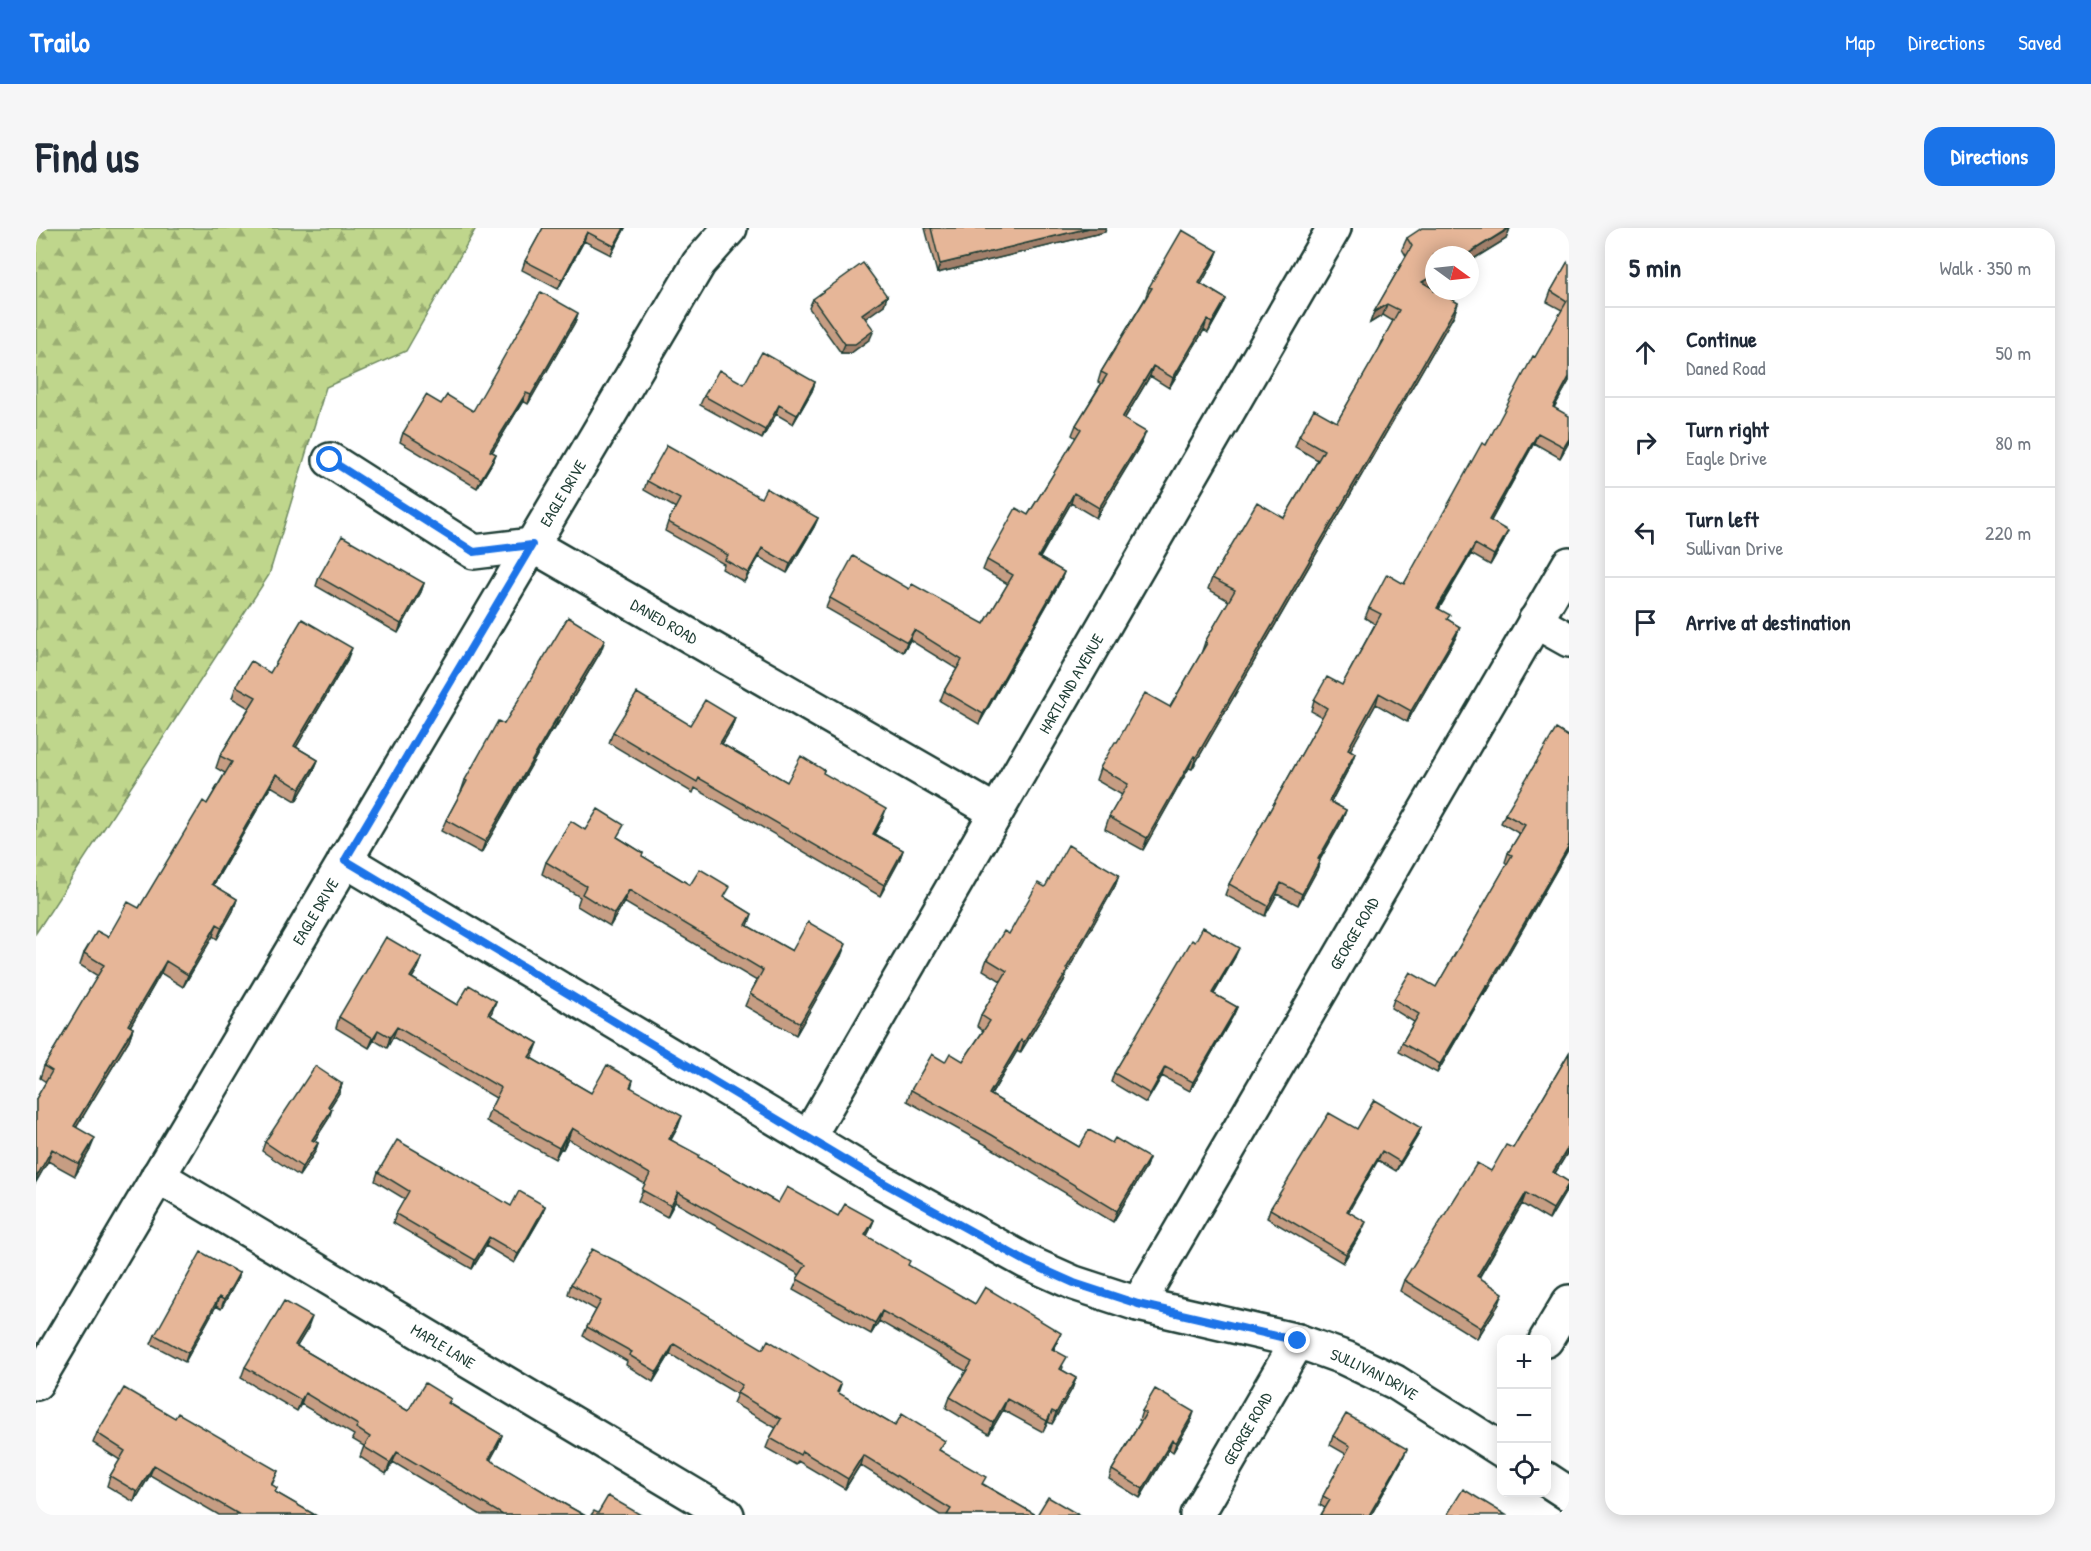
<!DOCTYPE html>
<meta charset="utf-8">
<style>
body{margin:0;font-family:"Patrick Hand",sans-serif;background:#f6f6f7;color:#1f2937}
.controls{position:absolute;right:18px;bottom:18px;display:grid;overflow:hidden;border-radius:12px;box-shadow:0 3px 15px #0003}
.controls button{width:54px;height:54px;display:grid;place-items:center;padding:0;border:0;border-bottom:2px solid #e0e1e3;background:#fff;color:#1f2937;font:30px sans-serif}
.compass{position:absolute;left:1389px;top:18px;width:54px;height:54px;border-radius:50%;background:#fff;box-shadow:0 3px 15px #0003;rotate:105deg}
.stop{position:absolute;width:18px;height:18px;margin:-14px;border:4px solid #1a73e8;border-radius:50%;background:#fff}
.stop.end{background:#1a73e8;border-color:#fff;box-shadow:0 2px 6px #0008}
.list{margin:0;padding:0;list-style:none}
h2{display:flex;justify-content:space-between;align-items:center;height:78px;margin:0;padding:0 24px;font-size:26px}
h2 small{font-size:20px;font-weight:400;color:#747a83}
.list li{display:grid;grid-template-columns:39px 1fr auto;gap:18px;align-items:center;box-sizing:border-box;height:90px;padding:0 24px;border-top:2px solid #e0e1e3}
.list b{display:block;font-size:22px;white-space:nowrap}
.list p{margin:0;font-size:20px;white-space:nowrap;color:#747a83}
.list em{font-size:20px;font-style:normal;color:#747a83}
.icon{flex:none;width:33px;height:33px;fill:none;stroke:currentColor;stroke-width:2;stroke-linecap:round;stroke-linejoin:round}
.map{position:relative;flex:none;width:1533px;height:1287px;overflow:hidden;border-radius:18px}
header{display:flex;align-items:center;gap:36px;box-sizing:border-box;height:84px;padding:0 30px;background:#1a73e8;color:#fff}
header strong{font-size:28px}
nav{display:flex;gap:33px;margin-inline-start:auto;font-size:21px}
.intro{display:flex;align-items:center;justify-content:space-between;box-sizing:border-box;height:144px;padding:0 36px}
h1{margin:0;font-size:42px}
.button{padding:15px 27px;border-radius:18px;background:#1a73e8;color:#fff;font-size:21px;font-weight:700}
main{display:flex;gap:36px;padding:0 36px}
aside{flex:1;background:#fff;border-radius:18px;box-shadow:0 3px 15px #0003}
.map>svg:first-child{display:block}
.forest{fill:url(#forest-firs);stroke:#6f8a60;stroke-width:1.5}
.lines{fill:none;stroke-linecap:round;stroke-linejoin:round}
.street-casing{stroke:#1f3d34;stroke-width:38}
.street{stroke:#fff;stroke-width:33}
.wall{fill:#c69d83;stroke:#1f3d34;stroke-width:1.5}
.shaded-wall{fill:#a17f6a;stroke:#1f3d34;stroke-width:1.5}
.building{fill:#e6b698;stroke:#1f3d34;stroke-width:1.5}
.route{stroke:#1a73e8;stroke-width:8}
.labels{text-anchor:middle;stroke-width:4.5;stroke-linejoin:round;paint-order:stroke}
.street-label{font-size:16px;fill:#1f3d34;stroke:#fff}
</style>
<header>
<strong>Trailo</strong>
<nav><a>Map</a><a>Directions</a><a>Saved</a></nav>
</header>
<div class="intro"><h1>Find us</h1><a class="button">Directions</a></div>
<main>
<div class="map">
<svg width="1533" height="1287" viewBox="0 0 1533 1287">
<defs>
<pattern id="forest-firs" width="22" height="20" patternUnits="userSpaceOnUse" patternTransform="scale(1.5)"><rect width="22" height="20" fill="#bfd68c"/><path d="M5 1l3.5 6h-7zM16 11l3.5 6h-7z" fill="#9baf73"/></pattern>
</defs>
<rect width="100%" height="100%" fill="#fff"/>
<filter id="ink" filterUnits="userSpaceOnUse"><feTurbulence type="fractalNoise" baseFrequency=".0167" numOctaves="2"/><feDisplacementMap in="SourceGraphic" scale="12" xChannelSelector="R" yChannelSelector="G"/><feConvolveMatrix kernelMatrix="1 2 1 2 8 2 1 2 1" color-interpolation-filters="sRGB"/></filter>
<g filter="url(#ink)">
<!-- forest -->
<path class="forest" d="M0,0H440L370,123L290,159L233,347L0,705Z"/>
<g class="lines">
<defs>
<g id="street">
<path id="s1" d="M294,232L438,324L496,317L960,584"/>
<path d="M1499,393L1533,412"/>
<path id="s2" d="M309,632L846,954L991,1034L1038,1055L1102,1076L1262,1113L1309,1130L1359,1154L1466,1222"/>
<path id="s3" d="M772,910L1298,0"/>
<path id="s4" d="M122,948L691,1287"/>
<path id="s5" d="M1102,1076L1533,336"/>
<path d="M1510,1112L1533,1074"/>
<path id="s6" d="M0,1155L663,35L694,0"/>
<path d="M1510,1251L1533,1266"/>
<path id="s7" d="M1161,1287L1262,1113"/>
</g>
</defs>
<!-- street casing -->
<use href="#street" class="street-casing"/>
<!-- street -->
<use href="#street" class="street"/>
</g>
<!-- wall -->
<path class="wall" d="M507,0H589L575,27L548,13L522,61L486,42L489,33Z
M889,0H1070L1069,4L901,45Z
M1474,0L1470,11L1394,58L1422,75L1418,87L1156,541L1153,540L1107,622L1069,601L1073,589L1086,567L1060,552L1064,540L1081,514L1134,479L1165,426L1169,414L1193,373L1172,361L1176,350L1248,290L1282,232L1259,219L1263,208L1301,194L1343,122L1347,111L1357,93L1347,87L1334,95L1338,84L1370,28L1366,21L1371,10Z
M1182,23L1178,33L1165,56L1190,71L1186,80L1172,105L1168,102L1133,160L1114,148L1088,191L1106,214L1060,290L1035,275L1004,330L1028,344L1024,354L943,496L904,473L908,463L921,441L874,412L867,424L790,380L794,370L873,361L948,396L972,356L947,342L951,332L992,287L1040,210L1036,207L1040,197L1065,156L1062,154L1065,144L1110,69V68L1113,59Z
M1531,35L1533,153L1518,179L1533,214L1524,230L1498,215L1455,293L1468,313L1454,337L1435,326L1403,381L1412,392L1424,399L1420,409L1371,494L1340,476L1314,522L1319,525L1315,536L1295,574L1310,582L1306,593L1284,632L1281,642L1262,677L1241,666L1229,688L1189,667L1193,656L1286,489L1275,483L1278,472L1306,457L1339,396L1329,390L1333,380L1368,356L1450,217L1526,82L1511,74L1515,63Z
M851,68L848,77L829,90L834,111L815,125H805L773,80L777,71Z
M542,85L539,94L492,176L487,173L456,224L460,226L456,235L441,260L364,214L367,205L405,176L437,183Z
M779,154L776,163L757,196L740,186L726,211L664,177L668,168L708,156Z
M611,253L725,270L782,290L778,299L751,345L723,329L708,354L686,341L688,336L629,303L632,294L640,280L608,262Z
M283,349L388,355L385,364L362,405L280,358Z
M565,423L518,502L516,501L445,625L405,603L410,592L425,564L429,552L468,496Z
M311,432L260,519L282,532L277,544L260,573L235,558L177,657L201,671L197,683L181,711L177,708L147,759L125,745L94,799L97,800L93,812L40,899L54,922L39,948L12,933L0,954V871L10,854L4,850L8,838L62,748L44,737L48,725L72,709L103,680L171,576L189,545L180,540L184,528L213,480L196,470L200,458L234,445Z
M699,490L695,501L686,516L751,554L788,542L787,545L846,592L838,606L867,622L863,633L844,668L659,560L657,565L573,515L577,504L654,497Z
M1469,586L1533,620L1449,767L1447,766L1401,845L1363,824L1366,815L1378,794L1355,780L1358,771L1400,759L1471,636L1469,634L1472,625L1484,606L1465,595Z
M549,602L583,610L607,625L606,628L654,657L690,670L716,686L712,698L756,723L805,728L760,807L709,778L714,766L721,753L588,674L574,698L541,678L544,669L506,646L510,634Z
M1083,647L1079,658L1032,742L1028,753L984,825L981,823L955,867L1043,919L1076,915L1113,930L1109,941L1077,994L952,918L871,873L875,862L909,834L927,833L947,803L941,798L945,787L965,753L947,742L951,731L973,706L1009,659Z
M1159,714L1199,729L1178,766L1201,779L1197,788L1154,863L1126,848L1110,875L1075,854L1078,845Z
M386,730L382,740L376,750L421,777L460,773L454,787L502,815L495,830L555,865L597,852L595,860L642,899L635,912L662,929L742,975L802,988L838,992L831,1008L872,1038L939,1076L1021,1115L1018,1121L1027,1139L1026,1142L1040,1150L1036,1161L1016,1196L1012,1194L1007,1204L967,1182L953,1206L910,1180L914,1169L930,1143L843,1093L835,1106L757,1062L764,1047L639,974L631,989L602,973L609,956L532,911L527,921L525,920L519,931L450,893L454,882L460,870L357,809L351,820L338,812L333,820L300,800L303,789Z
M1533,825V922L1519,945L1533,955L1529,965L1513,992L1486,976L1443,1050L1463,1076L1441,1111L1364,1063L1368,1052L1455,943L1477,920Z
M306,856L303,865L294,879L293,890L278,913L282,915L279,924L263,948L226,923L229,914Z
M1385,900L1381,909L1360,943L1342,932L1312,984L1326,1003L1307,1035L1231,990L1234,981L1321,901Z
M342,944L475,978H509L506,987L478,1035L450,1018L436,1041L357,995L360,986L369,971L339,953Z
M203,1045L200,1054L185,1081L180,1078L149,1134L115,1116L119,1107Z
M535,1056L727,1121L805,1156L802,1165L859,1198L905,1223L947,1256L1000,1287H904L824,1237L809,1261L762,1233L760,1237L730,1220L734,1210L740,1200L697,1175L701,1166L634,1126L617,1154L590,1137L591,1133L547,1108L551,1099L560,1082L532,1066Z
M272,1100L261,1118L372,1183L415,1171L413,1175L466,1207L462,1218L454,1232L530,1277L548,1287H445L357,1234L350,1246L324,1229L328,1218L316,1211L318,1207L265,1176L261,1183L205,1150L209,1139Z
M1106,1183L1155,1193L1137,1224L1133,1221L1104,1270L1073,1251L1076,1242L1105,1193L1103,1192Z
M139,1190L242,1243L236,1257L241,1260L239,1264L279,1287H183L114,1247L98,1274L71,1258L74,1248L84,1232L57,1215L61,1205Z
M1297,1208L1367,1230L1335,1287H1285L1289,1280L1284,1277L1287,1268L1310,1226L1294,1217Z"/>
<!-- shaded-wall -->
<path class="shaded-wall" d="M588,0H589L575,27L578,18Z
M1053,0H1070L1069,4L901,45L904,36Z
M1474,0L1470,11L1434,33V27H1430Z
M551,4L548,13L522,61L526,52Z
M1182,23L1178,33L1160,65L1163,55Z
M1398,47V56L1382,66L1386,54Z
M851,68L848,77L823,95L826,86Z
M1190,71L1186,80L1172,105L1176,95Z
M1422,75L1418,87L1156,541L1160,529Z
M1351,76L1347,87L1334,95L1338,84Z
M542,85L539,94L492,176L495,167Z
M1171,92L1168,102L1133,160L1137,150Z
M838,102L834,111L815,125H805L809,116Z
M1117,138L1114,148L1083,200L1086,190Z
M1533,149V153L1513,189L1517,179Z
M779,154L776,163L757,196L761,187Z
M490,165L487,173L451,232L454,223Z
M743,177L740,186L726,211L729,202Z
M1110,204L1106,214L1060,290L1063,280Z
M1502,205L1498,215L1449,303L1453,292Z
M1533,211V214L1524,230L1528,219Z
M460,226L456,235L441,260L445,251Z
M1038,265L1035,275L998,339L1002,329Z
M782,290L778,299L751,345L754,336Z
M1472,303L1468,313L1454,337L1458,327Z
M1439,316L1435,326L1397,390L1401,380Z
M726,320L723,329L708,354L712,345Z
M1028,344L1024,354L943,496L947,486Z
M388,355L385,364L362,405L365,396Z
M1424,399L1420,409L1371,494L1375,483Z
M878,402L874,412L867,424L871,414Z
M569,412L565,423L518,502L522,490Z
M316,420L311,432L254,530L258,518Z
M1343,465L1340,476L1309,532L1312,521Z
M521,489L516,501L445,625L449,614Z
M699,490L695,501L680,526L684,515Z
M1319,525L1315,536L1290,583L1293,573Z
M1158,528L1153,540L1107,622L1111,610Z
M282,532L277,544L260,573L264,561Z
M240,546L235,558L171,668L176,656Z
M850,581L846,592L833,616L837,606Z
M1310,582L1306,593L1278,641L1282,631Z
M1533,617V620L1449,767L1452,758Z
M867,622L863,633L844,668L848,657Z
M1284,632L1281,642L1262,677L1266,666Z
M1083,647L1079,658L1032,742L1028,753L984,825L988,814Z
M1245,655L1241,666L1229,688L1232,678Z
M593,662L588,674L574,698L578,686Z
M201,671L197,683L181,711L186,699Z
M181,696L177,708L147,759L152,747Z
M810,716L805,728L760,807L764,795Z
M1203,720L1199,729L1173,774L1176,765Z
M386,730L382,740L370,760L374,749Z
M130,733L125,745L88,809L92,797Z
M1451,757L1447,766L1401,845L1404,836Z
M460,773L456,784L449,796L452,786Z
M1201,779L1197,788L1154,863L1157,854Z
M361,799L357,809L351,820L354,809Z
M97,800L93,812L34,910L38,898Z
M342,802L338,812L333,820L337,810Z
M985,812L981,823L949,877L953,866Z
M502,815L498,826L489,840L493,829Z
M1129,839L1126,848L1110,875L1114,866Z
M306,856L303,865L289,887L292,878Z
M296,881L293,890L273,921L276,912Z
M646,888L642,899L629,921L633,911Z
M536,900L532,911L527,921L530,910Z
M1385,900L1381,909L1360,943L1364,934Z
M529,909L525,920L519,931L523,920Z
M59,910L54,922L39,948L43,936Z
M282,915L279,924L263,948L266,939Z
M1533,918V922L1513,955L1517,944Z
M16,921L12,933L0,954L1,948Z
M1346,923L1342,932L1308,992L1311,983Z
M1113,930L1109,941L1077,994L1081,983Z
M1533,955L1529,965L1513,992L1517,981Z
M642,964L639,974L631,989L635,978Z
M1490,965L1486,976L1437,1059L1441,1048Z
M509,978L506,987L478,1035L482,1026Z
M838,992L834,1002L825,1018L829,1007Z
M1330,994L1326,1003L1307,1035L1310,1026Z
M453,1009L450,1018L436,1041L439,1032Z
M203,1045L200,1054L185,1081L188,1072Z
M1467,1065L1463,1076L1441,1111L1445,1100Z
M183,1069L180,1078L149,1134L152,1125Z
M846,1083L843,1093L835,1106L839,1095Z
M276,1089L272,1100L255,1128L259,1117Z
M1025,1105L1021,1115L1012,1131L1016,1121Z
M638,1116L634,1126L617,1154L621,1144Z
M1040,1150L1036,1161L1016,1196L1020,1185Z
M269,1165L265,1176L261,1183L265,1172Z
M971,1171L967,1182L953,1206L957,1195Z
M1016,1183L1012,1194L1007,1204L1011,1193Z
M1158,1184L1155,1193L1137,1224L1140,1215Z
M466,1207L462,1218L449,1242L453,1231Z
M1136,1212L1133,1221L1104,1270L1107,1261Z
M1371,1221L1367,1230L1335,1287H1333Z
M361,1224L357,1234L350,1246L354,1235Z
M827,1227L824,1237L809,1261L812,1251Z
M118,1237L114,1247L98,1274L101,1264Z"/>
<!-- building -->
<path class="building" d="M507,0H588L578,18L551,4L526,52L489,33Z
M895,0H1053L904,36Z
M1386,0H1473L1430,27H1398V47L1386,54L1398,61V63H1401L1422,75L1160,529L1158,528L1111,610L1073,589L1092,556L1064,540L1079,514H1081L1109,465L1134,479L1171,415L1169,414L1199,362L1176,350L1221,274L1248,290L1288,222L1263,208L1278,181L1301,194L1348,112L1347,111L1363,82L1351,76L1338,84L1376,18L1371,10Z
M1146,2L1182,23L1163,55L1190,71L1176,95L1171,92L1137,150L1117,138L1086,190L1110,204L1063,280L1038,265L1002,329L1028,344L947,486L908,463L926,432L878,402L871,414L794,370L817,328L873,361L876,356L948,396L977,347L951,332L980,280L992,287L1045,201L1040,197L1071,147L1065,144L1116,60L1113,59Z
M827,35L851,68L826,86L838,102L819,116H809L777,71Z
M1531,35L1533,36V149L1517,179L1533,188V211L1528,219L1502,205L1453,292L1472,303L1458,327L1439,316L1401,380L1414,387L1411,391L1424,399L1375,483L1343,465L1312,521L1319,525L1293,573L1310,582L1282,631L1284,632L1266,666L1245,655L1232,678L1193,656L1291,480L1278,472L1291,449L1306,457L1345,386L1333,380L1351,346L1368,356L1446,215L1450,217L1497,128L1499,129L1531,73L1515,63Z
M505,64L542,85L495,167L490,165L454,223L460,226L445,251L367,205L390,167L405,176L411,167L437,183Z
M726,124L779,154L761,187L743,177L729,202L668,168L683,142L708,156Z
M631,217L725,270L730,260L782,290L754,336L726,320L712,345L689,332L692,327L632,294L644,271L611,253Z
M306,308L388,355L365,396L283,349Z
M532,389L569,412L522,490L521,489L449,614L410,592L431,553L429,552L462,493L468,496Z
M266,391L316,420L258,518L282,532L264,561L240,546L176,656L201,671L186,699L181,696L152,747L130,733L92,797L97,800L38,898L59,910L43,936L16,921L1,948H0V871L16,843L8,838L68,737L48,725L61,703L72,709L92,674L103,680L167,573L171,576L196,534L184,528L220,469L200,458L215,433L234,445Z
M601,465L654,497L669,472L699,490L684,515L751,554L765,528L788,542L787,545L850,581L837,606L867,622L848,657L663,550L661,554L577,504Z
M1520,501L1533,509V617L1452,758L1451,757L1404,836L1366,815L1383,786L1358,771L1374,744L1400,759L1476,627L1472,625L1489,597L1469,586Z
M562,581L588,597L581,609L607,625L606,628L654,657L664,641L694,659L688,669L716,686L710,697L756,723L772,694L810,716L764,795L714,766L727,742L593,662L578,686L546,666L550,658L510,634L535,593L549,602Z
M1032,617L1083,647L1030,741L1032,742L988,814L985,812L953,866L1043,919L1053,902L1076,915L1079,910L1113,930L1081,983L956,907L875,862L896,826L909,834L914,825L927,833L954,793L945,787L971,743L951,731L968,703L973,706L1002,655L1009,659Z
M1167,699L1203,720L1176,765L1201,779L1157,854L1129,839L1114,866L1078,845L1156,712L1159,714Z
M350,709L386,730L374,749L421,777L433,757L460,773L452,786L502,815L493,829L555,865L571,837L597,852L594,859L646,888L633,911L663,927L662,929L742,975L751,959L802,988L809,976L838,992L829,1007L874,1033L872,1037L939,1076L949,1059L1025,1105L1016,1121L1031,1129L1024,1141L1040,1150L1020,1185L1016,1183L1011,1193L971,1171L957,1195L914,1169L936,1134L846,1083L839,1095L761,1051L770,1037L642,964L635,978L606,962L614,946L536,900L530,910L529,909L523,920L454,882L465,860L361,799L354,809L342,802L337,810L303,789Z
M1533,825V918L1517,944L1533,954V955L1517,981L1490,965L1441,1048L1467,1065L1445,1100L1368,1052L1441,935L1455,943L1470,917L1477,920Z
M279,838L306,856L292,878L296,881L276,912L282,915L266,939L229,914Z
M1338,872L1385,900L1364,934L1346,923L1311,983L1330,994L1310,1026L1234,981L1293,885L1321,901Z
M361,912L475,978L483,963L509,978L482,1026L453,1009L439,1032L360,986L373,963L342,944Z
M556,1021L580,1033L727,1121L732,1112L805,1156L801,1164L859,1198L866,1186L909,1213L903,1222L950,1249L946,1256L1000,1287H911L915,1281L827,1227L812,1251L766,1223L764,1227L734,1210L745,1191L701,1165L706,1157L638,1116L621,1144L593,1127L596,1124L551,1099L565,1073L535,1056Z
M165,1024L203,1045L188,1072L183,1069L152,1125L119,1107Z
M248,1073L276,1089L259,1117L372,1183L389,1155L415,1171L412,1175L466,1207L453,1231L530,1277L548,1287H467L361,1224L354,1235L328,1219L334,1209L320,1200L322,1197L269,1165L265,1172L209,1139Z
M88,1160L139,1190L142,1185L242,1243L235,1256L241,1260L239,1264L279,1287H204L118,1237L101,1264L74,1248L89,1223L61,1205Z
M1119,1161L1158,1184L1140,1215L1136,1212L1107,1261L1076,1242L1110,1185L1106,1183Z
M1310,1186L1371,1221L1333,1287H1285L1294,1272L1287,1268L1314,1218L1297,1208Z
M1427,1261L1470,1287H1411Z
M572,1268L605,1287H555L558,1283L562,1285Z
M1012,1269L1043,1287H1001Z"/>
</g>
<g class="lines" filter="url(#ink)">
<!-- route -->
<path class="route" d="M294,232L438,324L496,317L309,632L846,954L991,1034L1038,1055L1102,1076L1262,1113"/>
</g>
<g class="labels">
<!-- street labels -->
<g class="street-label">
<text dy="6" stroke="none"><textPath href="#s6" startOffset="1034">EAGLE DRIVE</textPath></text>
<text dy="6" stroke="none"><textPath href="#s1" startOffset="382">DANED ROAD</textPath></text>
<text dy="6" stroke="none"><textPath href="#s3" startOffset="525">HARTLAND AVENUE</textPath></text>
<text dy="6" stroke="none"><textPath href="#s6" startOffset="548">EAGLE DRIVE</textPath></text>
<text dy="6" stroke="none"><textPath href="#s5" startOffset="429">GEORGE ROAD</textPath></text>
<text dy="6" stroke="none"><textPath href="#s4" startOffset="332">MAPLE LANE</textPath></text>
<text dy="6" stroke="none"><textPath href="#s2" startOffset="1158">SULLIVAN DRIVE</textPath></text>
<text dy="6" stroke="none"><textPath href="#s7" startOffset="100">GEORGE ROAD</textPath></text>
</g>
</g>
</svg>
<div class="controls">
<button>+</button>
<button>−</button>
<button><svg class="icon" aria-label="locate" viewBox="0 0 24 24"><circle cx="12" cy="12" r="6"/><path d="M12 2v4M12 18v4M2 12h4M18 12h4"/></svg></button>
</div>
<svg class="compass" viewBox="-18 -18 36 36"><path d="M0-13l5 13h-10z" fill="#e53935"/><path d="M0 13l5-13h-10z" fill="#747a83"/></svg>
<div class="stop" style="left:294px;top:232px"></div>
<div class="stop end" style="left:1262px;top:1113px"></div>
</div>
<aside>
<h2>5 min<small>Walk · 350 m</small></h2>
<ul class="list">
<li><svg class="icon" aria-label="ahead" viewBox="0 0 24 24"><path d="M12 20V5M6 11l6-6 6 6"/></svg><div><b>Continue</b><p>Daned Road</p></div><em>50 m</em></li>
<li><svg class="icon" aria-label="right" viewBox="0 0 24 24"><path d="M7 20v-9h11M14 6l5 5-5 5"/></svg><div><b>Turn right</b><p>Eagle Drive</p></div><em>80 m</em></li>
<li><svg class="icon" aria-label="left" viewBox="0 0 24 24"><path d="M17 20v-9H6M10 6l-5 5 5 5"/></svg><div><b>Turn left</b><p>Sullivan Drive</p></div><em>220 m</em></li>
<li><svg class="icon" aria-label="arrive" viewBox="0 0 24 24"><path d="M6 21V4h12l-3 4 3 4H6"/></svg><div><b>Arrive at destination</b></div></li>
</ul>
</aside>
</main>
